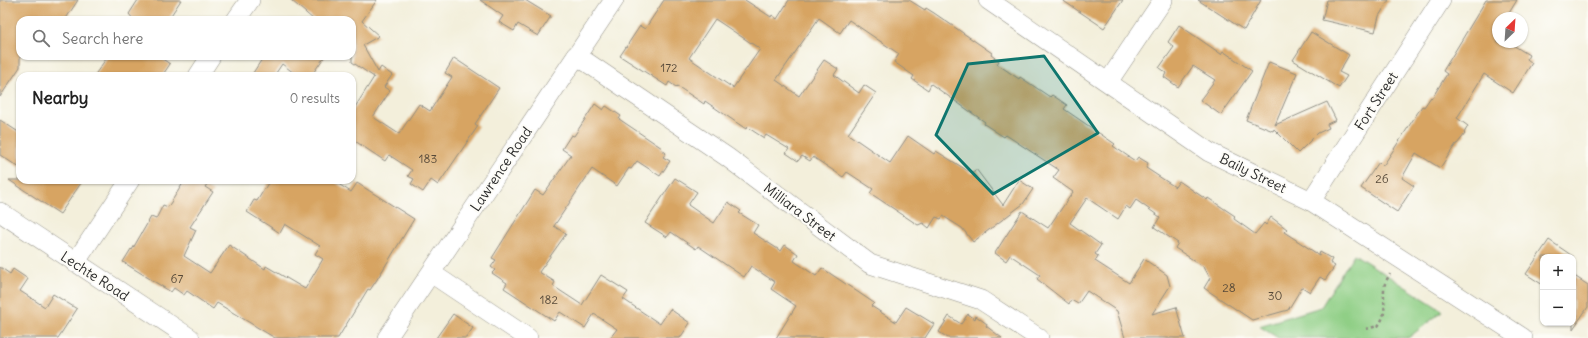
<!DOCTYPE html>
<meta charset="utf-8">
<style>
body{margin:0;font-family:Delius,sans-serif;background:#f6f6f6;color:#222}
.controls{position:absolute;right:12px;bottom:12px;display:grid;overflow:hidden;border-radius:8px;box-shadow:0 1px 3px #0004}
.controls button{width:36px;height:36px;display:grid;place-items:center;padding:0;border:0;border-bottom:1px solid #e0e0e0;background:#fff;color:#222;font:20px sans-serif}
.compass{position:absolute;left:1492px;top:12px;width:36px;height:36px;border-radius:50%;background:#fff;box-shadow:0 1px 3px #0004;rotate:25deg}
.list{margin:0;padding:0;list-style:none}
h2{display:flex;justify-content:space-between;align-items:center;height:52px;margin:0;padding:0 16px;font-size:17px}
h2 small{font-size:13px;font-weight:400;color:#767676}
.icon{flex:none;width:22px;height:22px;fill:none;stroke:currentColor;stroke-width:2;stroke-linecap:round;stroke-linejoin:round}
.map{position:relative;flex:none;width:1588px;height:338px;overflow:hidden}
.search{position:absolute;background:#fff;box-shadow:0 1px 3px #0004;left:16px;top:16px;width:340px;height:44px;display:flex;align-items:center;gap:10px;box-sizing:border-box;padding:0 14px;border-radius:12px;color:#767676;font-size:15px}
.panel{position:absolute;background:#fff;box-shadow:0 1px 3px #0004;left:16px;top:72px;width:340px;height:112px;border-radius:12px}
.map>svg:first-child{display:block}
.green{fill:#90cf86;stroke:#5e7d58}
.building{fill:#d7a462;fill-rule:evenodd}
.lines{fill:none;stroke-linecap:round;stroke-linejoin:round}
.minor-casing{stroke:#8f8d83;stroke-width:20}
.path{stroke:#8f8d83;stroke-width:2.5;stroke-dasharray:3 3;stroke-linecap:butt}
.minor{stroke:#fff;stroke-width:19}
.marked{fill:#0f766e;fill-opacity:0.2;stroke:#0f766e;stroke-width:3;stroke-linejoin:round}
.labels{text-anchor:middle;stroke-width:4;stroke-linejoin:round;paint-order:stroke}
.number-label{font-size:12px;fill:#564939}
.street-label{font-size:14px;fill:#2b2b2b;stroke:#fdfcf7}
</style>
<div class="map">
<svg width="1588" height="338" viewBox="0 0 1588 338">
<rect width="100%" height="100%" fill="#fdfcf7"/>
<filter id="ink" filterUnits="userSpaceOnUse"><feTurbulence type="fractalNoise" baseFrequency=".025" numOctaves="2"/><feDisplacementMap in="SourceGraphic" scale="8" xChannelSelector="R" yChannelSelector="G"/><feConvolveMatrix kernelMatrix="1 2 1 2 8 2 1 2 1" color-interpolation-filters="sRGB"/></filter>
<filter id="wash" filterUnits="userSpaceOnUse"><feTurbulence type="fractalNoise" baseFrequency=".012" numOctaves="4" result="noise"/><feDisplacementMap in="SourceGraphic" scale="16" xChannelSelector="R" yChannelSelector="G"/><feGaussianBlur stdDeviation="0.9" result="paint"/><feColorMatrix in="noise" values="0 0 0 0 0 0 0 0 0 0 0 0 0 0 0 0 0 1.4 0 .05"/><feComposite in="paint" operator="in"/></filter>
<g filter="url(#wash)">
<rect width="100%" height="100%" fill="#f3efdb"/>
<!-- green -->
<path class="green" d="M1354,254L1443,311L1408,338H1278L1259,326L1321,307Z"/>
<g id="blocks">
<!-- building -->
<path class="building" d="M0,0H78L65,20H20V67L0,97Z
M138,0H181L168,20H134L129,14Z
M291,0H377L362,21L379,36L363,45L378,72L381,67L392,75L384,87L390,91L373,117L399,134L419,104L430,111L452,77L445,73L454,58L499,88L475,124L478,126L438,185L431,180L423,192L411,184L414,179L408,176L412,170L389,155L385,161L352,139V112L374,77L352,62V20H314Z
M480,0H525L551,16L538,36L518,24L514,31L499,22L503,16Z
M664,0H745L771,17L772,15L777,19L789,0H909L925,10L926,8L934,13L992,53L991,55L999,61L997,64L1019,79L1020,77L1050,97L1052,95L1067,105L1064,109L1115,144L1113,146L1135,161L1138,157L1148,163L1146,168L1175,187L1179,181L1207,200L1208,198L1235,216L1234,219L1255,234L1264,223L1266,225L1271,217L1287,229L1284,232L1319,255L1320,252L1332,259L1330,263L1335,266L1325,280L1320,277L1310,292L1302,287L1288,310L1252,320L1204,288L1210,278L1204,267L1175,248L1178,243L1154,227L1160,217L1136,200L1130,209L1126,206L1118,219L1087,198L1070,223L1101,245L1095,254L1098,256L1095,261L1129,283L1144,259L1167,275L1170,286L1152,314L1176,307L1185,338H1125L1117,311L1087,291L1078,304L1071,300L1069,304L1037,279L1040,275L1010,255L1006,261L995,253L1022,211L1048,228L1073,192L1053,178L1059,170L1006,135L1004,137L984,124L985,122L931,84L928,90L912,79L914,76L894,62L899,54L849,20L840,33L819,18L776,80L799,96L824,60L838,69L834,75L859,93L864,85L876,93L848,134L890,163L908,136L934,154L936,151L973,174L976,169L1003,205L1019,180L1033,189L1023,204L973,242L962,228L943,216L941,219L936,217L929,228L923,223L918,225L870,193L873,189L847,172L843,177L813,157L810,161L802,156L798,161L786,153L789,149L766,135L764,138L747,127L746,129L705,101L704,104L677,86L676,87L669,82L667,86L620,56L640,26L645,29ZM715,19L760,49L733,88L689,58Z
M1062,0H1123L1104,28Z
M1198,0H1261L1244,30Z
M1327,0H1389L1379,16L1375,32L1322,20Z
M1486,0H1517L1506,18H1498V30L1495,34L1498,36V42H1508L1529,55L1527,59L1532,63L1513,93L1484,74L1457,118L1468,126L1464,133L1465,134L1457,144H1456L1440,168L1416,153L1402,178L1414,186L1397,212L1361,188L1379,162L1383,166L1422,106L1424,107L1431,97L1432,98L1447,74L1443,71Z
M1179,25L1221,54L1223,51L1252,71L1221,115L1200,100L1215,80L1193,66L1178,87L1164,77L1166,73L1159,68L1174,47L1168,42Z
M1311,32L1349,55L1339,72L1347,76L1339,88L1293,60Z
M108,56H158L170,64L162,76H94Z
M264,56H325L311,76H298L282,64L274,76H251Z
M1269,62L1297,73L1275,125L1327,102L1336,120L1327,124L1329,128L1318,133L1298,153L1274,129L1273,131L1246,120Z
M595,104L603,110L606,106L621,116L619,119L662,148L661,149L666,153L663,157L670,161L660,176L637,161L631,169L629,168L617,186L592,169L554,226L566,234L539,272L555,282L553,286L582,305L601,275L628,292L623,299L660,324L670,309L690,323L680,338H610L617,329L594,314L585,328L560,312L554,321L504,288L507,283L492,273L495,270L491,267L496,260L492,258L535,190L543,195L571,155L562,149L571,135L574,136Z
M0,120L20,133V168L0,155Z
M675,178L697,192L688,205L714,223L728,202L741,211L739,213L758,225L753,233L781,251L785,245L798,254L794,261L816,276L822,268L874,303L871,306L896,322L906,307L934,324L925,338H776L796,306L771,289L775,282L751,266L744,277L698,246L696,249L671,232L667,237L645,223Z
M9,180H83L60,214Z
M185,180H210L205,187L213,192L190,227L196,230L184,256L210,273L229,245L265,269L266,266L305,289L323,259L315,254L320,246L285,224L280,233L247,212L254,200L257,201L270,180H332L351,192L357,183L414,219L376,281L370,290L368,289L338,338H275L217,303L213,309L187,291L184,295L174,288L171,292L123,262L131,249L132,250L151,217L156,219L163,205L168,207Z
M1549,240L1574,257H1543V285L1526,274Z
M0,267L10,274L13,269L28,279L20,291L45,307L53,294L77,309L58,338H0Z
M1573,275L1588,285V307L1573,329Z
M453,314L473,328L466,338H436Z
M968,314L975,319L976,316L987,324L986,326L1002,338H948L939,332L949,316L961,324Z"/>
</g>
</g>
<g filter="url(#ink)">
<use href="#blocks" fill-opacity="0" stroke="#8f8d83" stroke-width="1"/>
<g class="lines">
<defs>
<path id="minor" d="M988,0L1209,152L1311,201L1523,338
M236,20L250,0
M576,55L727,157L870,264L981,300L1039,338
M198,76L211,56
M1108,82L1163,0
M1311,201L1441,0
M0,212L190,338
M75,263L130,180
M431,273L528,338
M387,338L614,0"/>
</defs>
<!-- minor casing -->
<use href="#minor" class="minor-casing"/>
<!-- path -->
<path class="path" d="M1366,329L1378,326C1388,313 1383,303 1384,289C1384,283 1388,278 1390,274"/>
<!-- minor -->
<use href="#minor" class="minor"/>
</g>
</g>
<!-- marked area -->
<path class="marked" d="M1044,56L1098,133L993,194L936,135L968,64Z"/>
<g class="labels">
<!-- number labels -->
<g class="number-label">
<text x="669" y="72">172</text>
<text x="428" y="163">183</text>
<text x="1382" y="183">26</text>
<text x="177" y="283">67</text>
<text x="1229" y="292">28</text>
<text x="1275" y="300">30</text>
<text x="549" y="304">182</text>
</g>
<!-- street labels -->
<g class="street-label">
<text transform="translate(1376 101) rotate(-57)" y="5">Fort Street</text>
<text transform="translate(501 169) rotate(-56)" y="5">Lawrence Road</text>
<text transform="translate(1253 173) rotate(26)" y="5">Baily Street</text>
<text transform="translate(800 212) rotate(37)" y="5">Milliara Street</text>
<text transform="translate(95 276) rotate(33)" y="5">Lechte Road</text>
</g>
</g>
</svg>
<div class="controls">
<button>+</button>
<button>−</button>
</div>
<svg class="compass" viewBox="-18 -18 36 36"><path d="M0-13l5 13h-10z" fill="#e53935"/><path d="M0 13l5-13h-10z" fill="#767676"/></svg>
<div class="search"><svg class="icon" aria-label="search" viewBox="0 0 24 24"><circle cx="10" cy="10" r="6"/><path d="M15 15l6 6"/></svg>Search here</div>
<section class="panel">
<h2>Nearby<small>0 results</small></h2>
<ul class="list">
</ul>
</section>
</div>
